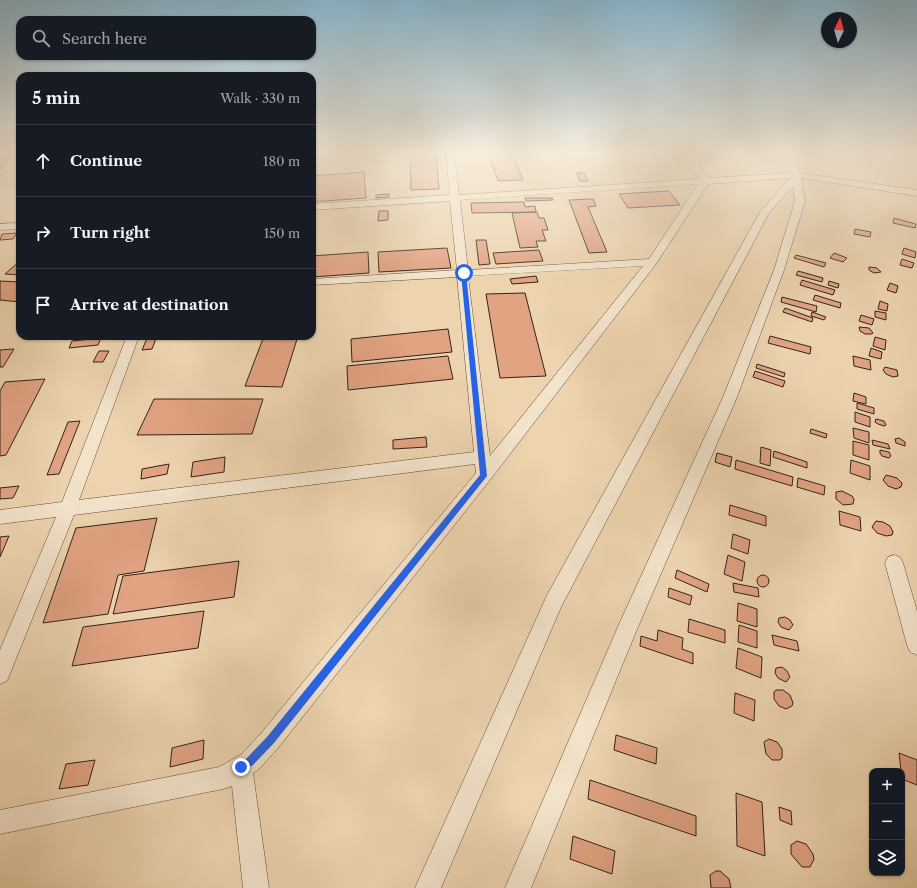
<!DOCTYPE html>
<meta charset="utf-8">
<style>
body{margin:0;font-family:"Libre Caslon Text",serif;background:#20242c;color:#f1f3f6}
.controls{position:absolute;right:12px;bottom:12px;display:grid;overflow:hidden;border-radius:8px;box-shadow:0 1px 3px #0004}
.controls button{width:36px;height:36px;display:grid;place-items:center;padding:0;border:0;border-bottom:1px solid #363941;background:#171b24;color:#f1f3f6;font:20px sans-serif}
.compass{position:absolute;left:821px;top:12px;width:36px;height:36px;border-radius:50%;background:#171b24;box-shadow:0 1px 3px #0004;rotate:5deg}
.stop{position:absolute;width:12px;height:12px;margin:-9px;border:3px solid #2563eb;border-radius:50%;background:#fff}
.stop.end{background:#2563eb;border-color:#fff;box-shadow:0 1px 4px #0008}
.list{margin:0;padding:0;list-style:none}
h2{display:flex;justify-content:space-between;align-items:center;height:52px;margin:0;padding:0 16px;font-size:17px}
h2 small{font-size:13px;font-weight:400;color:#9ea1a6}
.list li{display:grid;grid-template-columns:26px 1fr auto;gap:12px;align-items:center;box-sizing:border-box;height:72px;padding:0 16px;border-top:1px solid #363941}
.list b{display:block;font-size:15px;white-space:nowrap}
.list em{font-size:13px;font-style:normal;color:#9ea1a6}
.icon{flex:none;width:22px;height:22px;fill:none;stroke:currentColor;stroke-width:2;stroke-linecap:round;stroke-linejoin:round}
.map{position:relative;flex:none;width:917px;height:888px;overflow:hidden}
.search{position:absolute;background:#171b24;box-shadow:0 1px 3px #0004;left:16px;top:16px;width:300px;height:44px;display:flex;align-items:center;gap:10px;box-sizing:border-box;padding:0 14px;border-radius:12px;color:#9ea1a6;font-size:15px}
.panel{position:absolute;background:#171b24;box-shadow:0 1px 3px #0004;left:16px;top:72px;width:300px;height:268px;border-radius:12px}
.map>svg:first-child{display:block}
.building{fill:#e2a383;stroke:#31231b}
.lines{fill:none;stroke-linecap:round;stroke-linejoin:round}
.minor-casing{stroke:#604f40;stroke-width:1}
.minor{fill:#f3e3cb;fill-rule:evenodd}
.route{fill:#2563eb}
</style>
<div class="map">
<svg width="917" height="888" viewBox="0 0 917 888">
<rect width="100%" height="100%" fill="#edd4af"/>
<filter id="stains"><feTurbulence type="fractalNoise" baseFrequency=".005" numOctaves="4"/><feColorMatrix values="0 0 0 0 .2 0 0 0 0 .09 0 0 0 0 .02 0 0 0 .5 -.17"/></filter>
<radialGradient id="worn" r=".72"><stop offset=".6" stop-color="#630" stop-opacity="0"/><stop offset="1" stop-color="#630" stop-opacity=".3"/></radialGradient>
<!-- building -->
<path class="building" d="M410,154H436L439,189L411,190Z
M489,154H512L523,180L498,181Z
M702,154H721L723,157H704Z
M0,158H9L0,170Z
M364,172L366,198L312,202V176Z
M577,173H584L588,181H580Z
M669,191L680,205L628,208L619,194Z
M389,194V197L376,198V195Z
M525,198H552L553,200L526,201Z
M593,199L596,206L588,207L607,252L589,253L569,200Z
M524,202L525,207L535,206L536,212L472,213L471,203Z
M379,211H388V220L378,221Z
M537,212L539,218H544L548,230H542L546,241H536L538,247L520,248L512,213Z
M894,218L916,224L915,228L893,223Z
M855,229L871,232L870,237L854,234Z
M17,233L13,239L0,240L2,234Z
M476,240H486L490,264L479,265Z
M447,248L451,268L379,272L378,252Z
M904,248L916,252L915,258L902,254Z
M539,250L543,261L496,264L493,253Z
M368,252L369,273L312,277V256Z
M834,253L847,258L843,262L830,258Z
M796,255L826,263L824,267L794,258Z
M902,259L914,263L912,268L900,265Z
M20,261V275L5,274Z
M869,267L877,268L881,272L874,273L869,270Z
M798,271L823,278L822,282L796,275Z
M536,276L538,282L512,284L510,279Z
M802,280L835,290L833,295L800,285Z
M0,281L20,282V302L0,300Z
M829,281L839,284L838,288L828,285Z
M890,283L898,286L896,293L887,290Z
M525,293L546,376L500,378L486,294Z
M815,295L841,303L840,308L813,300Z
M782,297L817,306L816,312L781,302Z
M880,301L888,304L887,311L878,309Z
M785,308L813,318L812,322L783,312Z
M875,311L886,313V320L875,317Z
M812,312L826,317L824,320L811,316Z
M861,315L874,319L872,325L859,321Z
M859,327L869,328L873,333L871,334H865L860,331Z
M448,329L452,352L352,362L351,339Z
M148,336H157L152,349L142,350Z
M264,336H298L282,387L245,386Z
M770,336L811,347L810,354L768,343Z
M875,337L886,340L885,350L873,346Z
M101,338L98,345L69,348L72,341Z
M871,348L882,352L881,359L869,356Z
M14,349L3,367H0V350Z
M99,351H109L103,362H93Z
M448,356L453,379L348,390L347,366Z
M853,356L870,360L871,370L854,366Z
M757,364L785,373L784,377L756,368Z
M885,367L897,370L898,376L893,377L886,374L883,370Z
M755,371L785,381L783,387L753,377Z
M45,379L6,455L0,456V391L5,382Z
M854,393L866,397V404L853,401Z
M154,399H263L252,434L137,435Z
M857,403L874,408V414L857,409Z
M855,412L870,417V427L855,422Z
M876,419L884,421L886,425L884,426L878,424L875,422Z
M80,421L59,474L47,475L68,422Z
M853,428L869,432V443L854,438Z
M811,429L827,434L826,438L810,433Z
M426,437L427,447L393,449V440Z
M899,438L905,442V446L896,443L895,439Z
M872,440L888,444L890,449L873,445Z
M853,441L869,445V460L853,455Z
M761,447L771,450L770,466L760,463Z
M880,450L889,452L891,456L889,458L882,456L880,453Z
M774,451L807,462V468L773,457Z
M717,453L732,457L730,467L715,462Z
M225,457L224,472L191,477L193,462Z
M736,460L793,477L792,486L735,469Z
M851,460L870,466V480L850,473Z
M169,464L167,474L141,479L142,469Z
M886,475L897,478L902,483L901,487L896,489L888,486L883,480Z
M798,478L825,486L824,495L797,487Z
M19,486L13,498L0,499V488Z
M842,491L852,496L854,499L853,504L843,505L836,499V492Z
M730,505L766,516V526L729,515Z
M839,511L860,517L861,531L840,525Z
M157,518L144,571L118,575L108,614L43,623L76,528Z
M876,521L883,522L890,526L893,532L892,535L886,536L877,533L872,527Z
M733,534L750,540L748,554L731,548Z
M9,536L0,557V537Z
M728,555L745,562L742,581L724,574Z
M239,561L234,597L113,614L123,576Z
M677,570L709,584L707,592L675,578Z
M757 581a6 6 0 1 1 12 0a6 6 0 1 1-12 0Z
M733,583L758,588L759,597L734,592Z
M669,588L692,596L690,605L668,597Z
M738,603L757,609V627L737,621Z
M204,611L198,648L72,666L83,627Z
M785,617L790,620L793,625L789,630L781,627L778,622L779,618Z
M689,619L725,630V643L688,632Z
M739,625L757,631V648L738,642Z
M658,630L683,638L682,649L693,653V664L640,646L641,636L657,641Z
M772,635L797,641L799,651L774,645Z
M738,648L762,657L761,678L736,668Z
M782,667L787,671L790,677L786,682L778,678L775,673L776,668Z
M776,690H783L790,695L793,703L792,706L786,709L779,706L774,699V692Z
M735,693L755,700L754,721L734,713Z
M616,735L657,748L656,764L614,750Z
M769,739L777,742L782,749V758L780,760H772L766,754L764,742Z
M204,740L203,759L170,767L172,748Z
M899,753L917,760V785L902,779Z
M95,760L88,785L59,789L66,764Z
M590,780L696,816V836L588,799Z
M736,793L762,802L765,856L737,846Z
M779,807L791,811L792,825L780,820Z
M573,836L615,851L612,874L570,859Z
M797,841L806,844L813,854L814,859L810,867H802L791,854V845Z
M716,871H720L729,879L731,888H711L710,875Z"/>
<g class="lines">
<defs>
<path id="minor" d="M446,154H454L459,195L699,179L682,154H690L708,178L791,173L787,154H795L799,173L917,190V196L801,178L805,201L784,270L737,397L635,634L531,888H505L620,622L723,397L774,270L795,201L793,186L769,213L561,607L441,888H415L547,595L760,212L790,178L708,184L656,264L490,480L278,748L258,770L253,773L269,888H243L232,786L223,789L0,834V810L219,767L242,754L262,732L476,473L475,464L74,515L7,681L0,684V650L56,517L0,524V510L62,502L127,336H139L79,500L474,452L457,277L312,285V279L457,270L450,201L312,210V204L450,195ZM698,184L649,259L468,270L460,200ZM643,266L490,456L468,276Z
M20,223V229L0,230V224Z
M894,555L900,557L903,563L917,611V655L910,652L907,645L885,563L888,557Z"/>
</defs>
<!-- minor casing -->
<use href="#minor" class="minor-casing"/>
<!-- minor -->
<use href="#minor" class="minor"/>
</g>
<!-- sky -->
<linearGradient id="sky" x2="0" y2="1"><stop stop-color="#88b6cf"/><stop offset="0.55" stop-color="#f7ecdb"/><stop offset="1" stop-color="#f7ecdb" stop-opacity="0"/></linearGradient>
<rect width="917" height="278" fill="url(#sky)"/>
<!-- route -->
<path class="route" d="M464,271L466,273L487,476L274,743L253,765L241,772L238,771L236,767L238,764L246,759L267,737L480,475L461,273Z"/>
<rect width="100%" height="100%" filter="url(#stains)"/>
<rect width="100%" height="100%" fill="url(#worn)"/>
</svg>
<div class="controls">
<button>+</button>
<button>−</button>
<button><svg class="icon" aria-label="layers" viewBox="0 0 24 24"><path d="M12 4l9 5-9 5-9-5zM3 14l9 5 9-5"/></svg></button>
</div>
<svg class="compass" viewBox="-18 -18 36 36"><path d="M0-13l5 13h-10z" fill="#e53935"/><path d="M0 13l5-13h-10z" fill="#9ea1a6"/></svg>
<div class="stop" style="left:464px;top:273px"></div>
<div class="stop end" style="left:241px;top:767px"></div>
<div class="search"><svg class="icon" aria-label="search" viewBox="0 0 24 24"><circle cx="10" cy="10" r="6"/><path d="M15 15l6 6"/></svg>Search here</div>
<section class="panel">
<h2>5 min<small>Walk · 330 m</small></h2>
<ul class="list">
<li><svg class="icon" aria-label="ahead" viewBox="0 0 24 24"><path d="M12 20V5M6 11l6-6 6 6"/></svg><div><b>Continue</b></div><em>180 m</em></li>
<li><svg class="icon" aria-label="right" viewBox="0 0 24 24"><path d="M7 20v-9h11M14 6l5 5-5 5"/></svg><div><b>Turn right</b></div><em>150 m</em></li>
<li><svg class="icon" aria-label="arrive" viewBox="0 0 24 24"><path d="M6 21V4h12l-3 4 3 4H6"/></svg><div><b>Arrive at destination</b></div></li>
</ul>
</section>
</div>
